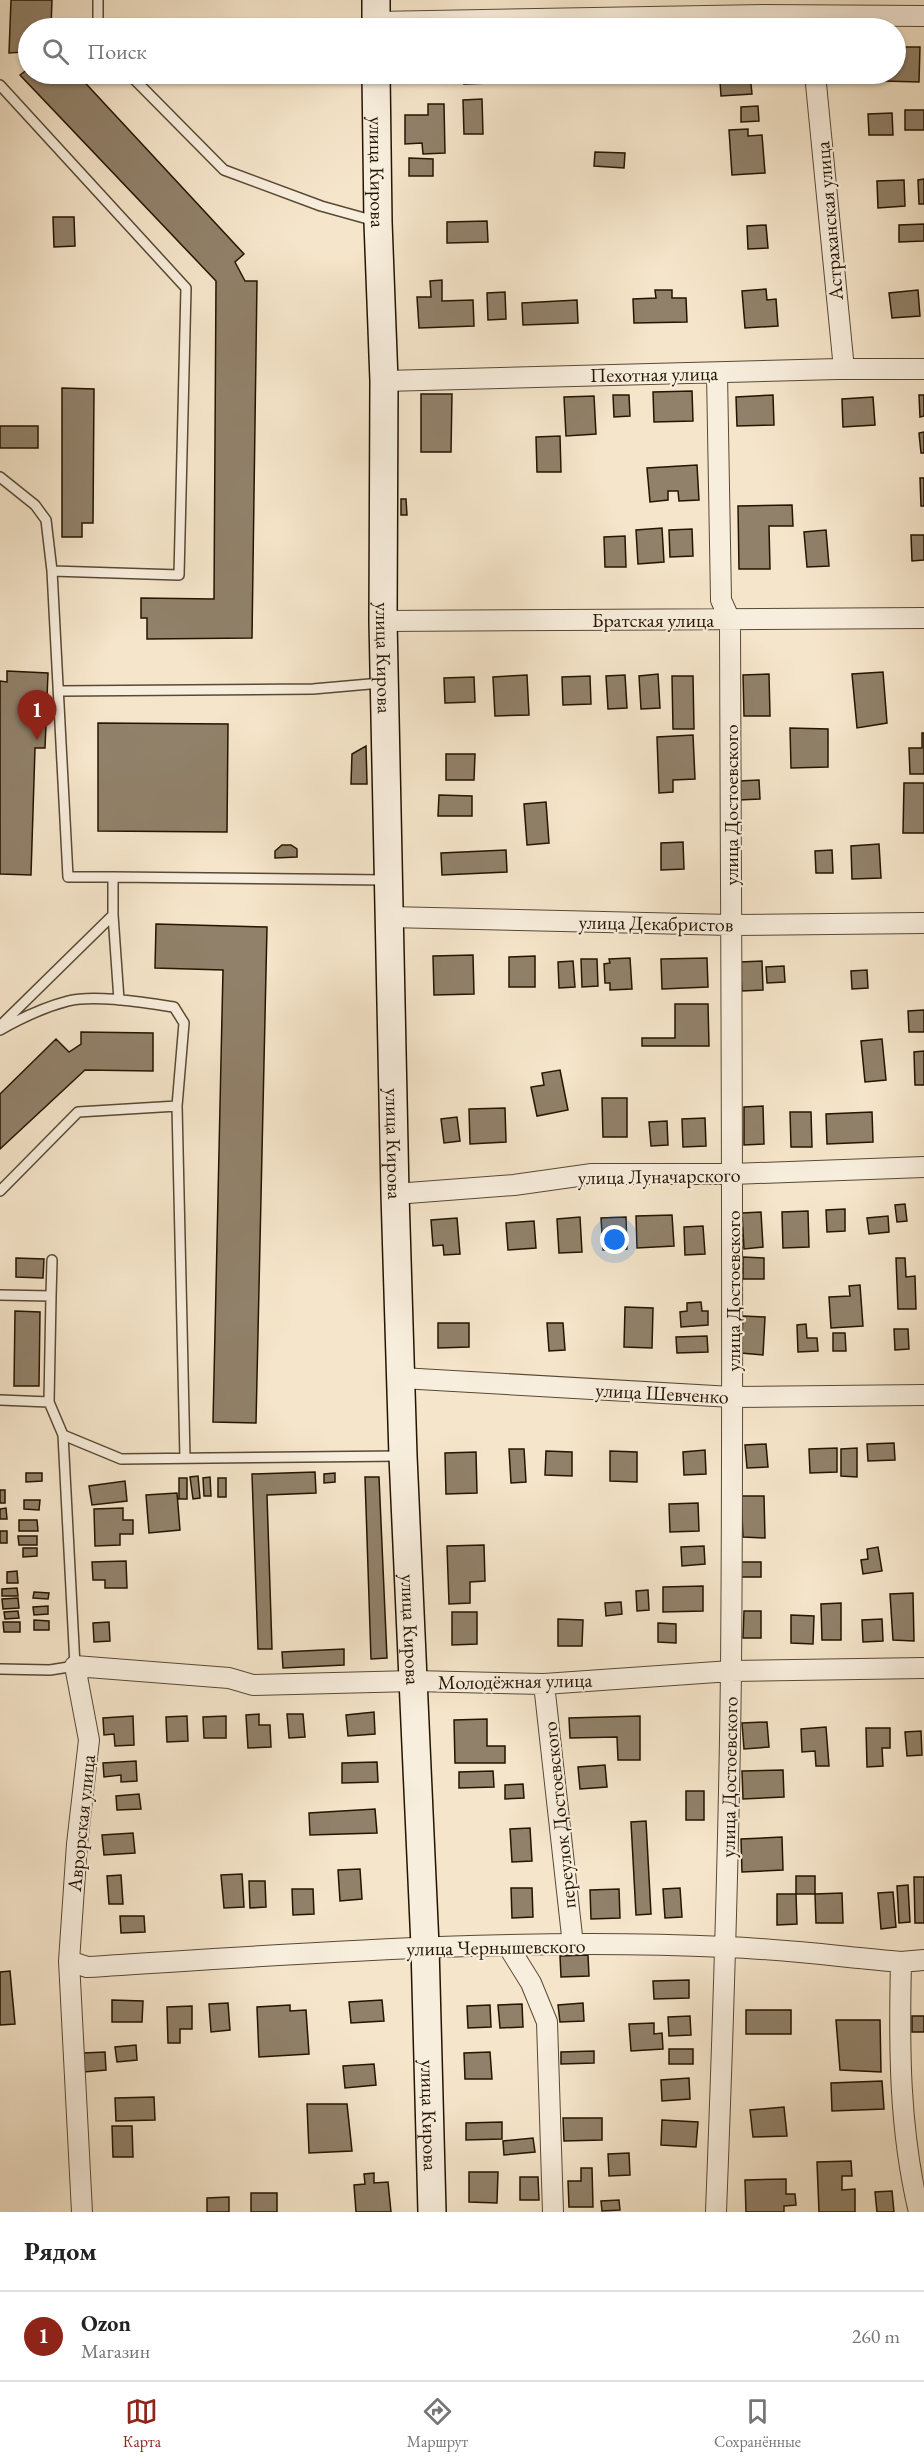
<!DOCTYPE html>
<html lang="ru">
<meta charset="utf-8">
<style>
body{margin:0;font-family:"EB Garamond",serif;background:#f6f6f6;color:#222}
.you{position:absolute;left:615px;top:1240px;width:21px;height:21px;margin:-15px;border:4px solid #fff;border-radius:50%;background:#1a73e8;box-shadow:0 0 0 9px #1a73e833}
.badge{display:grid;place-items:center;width:39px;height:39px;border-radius:50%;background:#8f2418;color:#fff;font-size:20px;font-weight:700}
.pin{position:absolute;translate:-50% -50px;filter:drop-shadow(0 2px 3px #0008)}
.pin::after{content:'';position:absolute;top:32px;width:21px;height:18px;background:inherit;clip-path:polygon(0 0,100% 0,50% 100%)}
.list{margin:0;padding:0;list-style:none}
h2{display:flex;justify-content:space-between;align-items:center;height:78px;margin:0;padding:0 24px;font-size:26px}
h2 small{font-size:20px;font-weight:400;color:#767676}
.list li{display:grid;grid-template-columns:39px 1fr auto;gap:18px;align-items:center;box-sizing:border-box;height:90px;padding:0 24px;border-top:2px solid #e0e0e0}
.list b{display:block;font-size:22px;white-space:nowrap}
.list p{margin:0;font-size:20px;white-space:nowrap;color:#767676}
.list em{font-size:20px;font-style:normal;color:#767676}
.icon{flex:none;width:33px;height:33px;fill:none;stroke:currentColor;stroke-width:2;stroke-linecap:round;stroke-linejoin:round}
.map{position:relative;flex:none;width:924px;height:2212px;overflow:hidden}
.search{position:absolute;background:#fff;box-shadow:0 2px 4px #0004;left:18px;right:18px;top:18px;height:66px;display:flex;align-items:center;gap:15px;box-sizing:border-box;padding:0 21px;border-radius:33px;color:#767676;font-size:22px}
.sheet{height:168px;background:#fff}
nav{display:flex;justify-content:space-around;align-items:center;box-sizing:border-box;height:84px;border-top:2px solid #e0e0e0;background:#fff;font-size:16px;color:#767676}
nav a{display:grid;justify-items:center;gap:3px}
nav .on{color:#8f2418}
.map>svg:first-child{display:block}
.building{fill:#91816a;stroke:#241501;stroke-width:1.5}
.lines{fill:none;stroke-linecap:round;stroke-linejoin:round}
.service-casing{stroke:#584933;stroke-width:12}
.minor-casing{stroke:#584933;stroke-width:22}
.secondary-casing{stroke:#241501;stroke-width:30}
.service{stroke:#f8eedd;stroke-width:9}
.minor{stroke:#f8eedd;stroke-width:20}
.secondary{stroke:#f8eedd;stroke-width:27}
.labels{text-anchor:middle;stroke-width:4.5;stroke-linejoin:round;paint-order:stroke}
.street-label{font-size:20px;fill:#241501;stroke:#f8eedd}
</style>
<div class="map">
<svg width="924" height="2212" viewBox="0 0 924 2212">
<rect width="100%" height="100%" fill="#f5e5ca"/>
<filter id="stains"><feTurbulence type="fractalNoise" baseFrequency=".00333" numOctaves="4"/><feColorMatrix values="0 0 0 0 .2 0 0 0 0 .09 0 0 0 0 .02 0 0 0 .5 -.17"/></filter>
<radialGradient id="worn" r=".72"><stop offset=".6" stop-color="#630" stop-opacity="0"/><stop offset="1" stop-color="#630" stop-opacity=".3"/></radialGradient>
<!-- building -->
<path class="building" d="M11,0H52L51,28H28V64L23,52L9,53Z
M896,47H920L919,82L883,81V74H896Z
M28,69V74H77L244,254L235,262L245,281H257L252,638L147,639V618H141V598L214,599L216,281L20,75Z
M404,74H429V78L405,79Z
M463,74H489L490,83L464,84Z
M519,74H554V79L519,80Z
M577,74H599V79L577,80Z
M712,74H750L752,94L721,96L720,82H713Z
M482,99L483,134H464L463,100Z
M428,104H444L445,153L423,154L422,143L405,144V115H428Z
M758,106L759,121L741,122V107Z
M905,110H924V130H905Z
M892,113L893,135H869L868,114Z
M748,129V136L762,135L765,173L732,175L729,130Z
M595,152L625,153L624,168L594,166Z
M409,158L433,159V176H409Z
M924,179V204H919L918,180Z
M904,180L905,206L878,208L877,181Z
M53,217H74L75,246L54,247Z
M487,221L488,242L447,243V222Z
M924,224V241L899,242V225Z
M766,225L768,248L748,249L747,226Z
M442,280V301L473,300L474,326L419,328L417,297H431L430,281Z
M766,289L767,300L776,299L778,326L745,328L742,291Z
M655,290H672V298H686L687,322L634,323L633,299L656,298Z
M918,290L920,316L892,318L889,293Z
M505,292L506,319L488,320L487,293Z
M577,300L578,323L523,325L522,303Z
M62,388L94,389L93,523H82V537H62Z
M692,391L693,421L654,422L653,392Z
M421,394H452L451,452H421Z
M613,395H629L630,416L614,417Z
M773,395L774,425L737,426L736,397Z
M919,395H924V416L920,417Z
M594,396L596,434L566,436L564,397Z
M873,397L875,425L843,427L842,399Z
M0,426H38V448H0Z
M924,432V453H921L919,433Z
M560,436L561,472H537L536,437Z
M697,465L699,500L679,501L678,491H668V500L650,502L647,468Z
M920,478H924V506H921Z
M401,499H406L407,515H401Z
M792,505L793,526H769L770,569H739L738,506Z
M662,528L664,562L638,564L636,530Z
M692,529L693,556L670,557L669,530Z
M826,530L829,566L807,567L804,532Z
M911,535H924V560L912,561Z
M625,536L626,567H605L604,537Z
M7,671L48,673L45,748H35L31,875L0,874V681L7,682Z
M883,672L887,723L857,728L852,674Z
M658,674L660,708L641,709L639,676Z
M769,674L770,716H744L743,675Z
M527,675L529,715L495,716L493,677Z
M625,675L627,708L608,709L606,676Z
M590,676L591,704L563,705L562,677Z
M672,676H693L694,729H673Z
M474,677L475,702L445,703L444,678Z
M98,723L228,724L227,832L98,831Z
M790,728L828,729V767L791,768Z
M922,733H924V774H910L909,748H922Z
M693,735L695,779L673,780V792L659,793L657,737Z
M366,746L367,784H351L352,754Z
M446,754H475L474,780H446Z
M759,780L760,799L739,800V781Z
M904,783H924V833H903Z
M439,795L472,796V816H438Z
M546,802L549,843L527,845L524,804Z
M683,842L684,869L661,870V843Z
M879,844L881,878L852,879L851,846Z
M282,845H291L297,849V857L275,858V851Z
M506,850L507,872L442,875L441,853Z
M832,850L833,873H816L815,851Z
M156,924L267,927L256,1423L213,1422L223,970L155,968Z
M473,955L474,994L434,995L433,956Z
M535,956V987H509V957Z
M630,958L632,989L610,990V983H605L604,964L610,963L609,959Z
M707,958L708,987L662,989L661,959Z
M581,959H597L598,986L582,987Z
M573,961L575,987L559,988L558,962Z
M762,961L763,990L742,991L740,962Z
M784,966L785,982L767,983L766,967Z
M867,970L868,988L852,989L851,971Z
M675,1004H708L709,1046H642V1038H675Z
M924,1010V1032H909L908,1011Z
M81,1032L153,1033V1071L85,1070L0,1149V1094L56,1039L69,1052L81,1044Z
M882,1039L886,1080L865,1082L861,1041Z
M924,1051V1085H915L914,1052Z
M560,1070L568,1110L537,1116L531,1087L544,1085L542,1073Z
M602,1098H627V1137H603Z
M763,1106L764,1144L744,1145V1107Z
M505,1108L506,1142L470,1144L469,1109Z
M790,1112H811L812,1147H791Z
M872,1112L873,1142L827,1144L826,1114Z
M457,1117L460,1141L444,1143L441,1119Z
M705,1118L706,1146L683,1147L682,1119Z
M667,1121L668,1145L651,1146L649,1122Z
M905,1204L907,1221L897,1222L895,1205Z
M845,1209V1231L827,1232L826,1210Z
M808,1211L809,1247L783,1248L782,1212Z
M761,1212L763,1247L744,1249L742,1213Z
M672,1215L674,1246L637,1248L636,1216Z
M888,1216L889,1232L869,1234L867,1218Z
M580,1217L582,1252L559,1253L557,1219Z
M626,1217L627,1249L603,1250L601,1218Z
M457,1218L460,1254L444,1255L443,1245L433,1246L431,1220Z
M534,1221L536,1248L508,1250L506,1223Z
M703,1226L705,1254L685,1255L684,1227Z
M743,1257L764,1258V1279H743Z
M16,1258L44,1259L43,1278L16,1277Z
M896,1258H905L906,1277L915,1276L916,1309H898Z
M860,1285L863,1326L831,1328L829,1297L850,1296L849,1286Z
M701,1302L702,1311H708V1325L681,1327L680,1312L687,1311V1303Z
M625,1307L653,1308L652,1348L624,1347Z
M15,1311L40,1312L39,1386H14Z
M743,1316L765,1317L763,1355L741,1353Z
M438,1323H469V1347L438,1348Z
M547,1323H563L565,1350L549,1351Z
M806,1324L807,1338H817L818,1351L798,1352L797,1325Z
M894,1329H908L909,1349L895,1350Z
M833,1333H845L846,1351H833Z
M707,1336L708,1352L677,1353L676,1337Z
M894,1443L895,1460L868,1461L867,1444Z
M766,1444L768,1467L747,1468L745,1445Z
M837,1448V1472L810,1473L809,1449Z
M857,1448V1477L841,1476V1449Z
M509,1449H524L526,1482L511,1483Z
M705,1450L706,1474L684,1475L683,1452Z
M546,1451L572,1452V1476L545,1475Z
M610,1451L637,1452V1482L610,1481Z
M476,1452L477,1493L446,1494L445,1453Z
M315,1472L316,1493L267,1495L272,1649H258L252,1474Z
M26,1473H42V1481L26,1482Z
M335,1473V1482L324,1483V1474Z
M198,1476L200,1498L193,1499L190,1477Z
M210,1477L211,1496H204L203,1478Z
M365,1477H379L387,1658L371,1659Z
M179,1478H187V1499H179Z
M218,1478H226V1497H218Z
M125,1481L127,1501L92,1505L89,1486Z
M0,1490H5V1503H0Z
M177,1493L180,1530L149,1533L146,1495Z
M741,1496H764L765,1538L743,1537Z
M24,1500H40L39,1510L24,1509Z
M698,1503L699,1531L670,1532L669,1504Z
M6,1508L7,1519H0V1509Z
M123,1508V1520H133V1534H120V1545L95,1546L94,1509Z
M19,1520H37L38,1531H19Z
M0,1531H7V1543H0Z
M18,1536H37V1545H19Z
M484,1545L485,1581L470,1582V1603L449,1604L447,1546Z
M704,1546L705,1564L682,1566L681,1547Z
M878,1547L882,1571L863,1574L861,1560L868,1559L867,1549Z
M23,1548H37V1556L23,1557Z
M126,1561L127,1588H105V1580H93L92,1562Z
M739,1562H761V1577H739Z
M17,1571L18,1583H7V1572Z
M703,1586V1611L663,1612V1587Z
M17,1588L18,1596H2V1589Z
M648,1590L649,1610L637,1611L636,1591Z
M34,1592L49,1593L48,1599L33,1598Z
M913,1593L914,1641L893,1640L890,1594Z
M18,1598L19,1608L3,1609L2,1599Z
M621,1602L622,1614L606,1616L605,1603Z
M841,1603V1640H822L821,1604Z
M48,1606V1614L34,1615L33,1607Z
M18,1611L19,1618L5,1619L4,1612Z
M744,1611H761V1638H743Z
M452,1612H477V1644L452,1645Z
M791,1615L814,1616L813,1644L791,1643Z
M558,1619L583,1620L582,1646H558Z
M882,1619L883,1641L863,1642L862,1620Z
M34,1620L49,1621V1630H34Z
M3,1622H20V1632H4Z
M109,1622L110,1641L94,1642L93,1623Z
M658,1623L676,1624V1643L658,1642Z
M344,1649V1665L283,1668L282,1652Z
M374,1712L375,1734L348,1736L346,1715Z
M259,1714V1725H270L271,1747L248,1748L246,1715Z
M287,1714H303L305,1737L289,1738Z
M133,1716L134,1745L115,1746L114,1734L104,1735L103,1718Z
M187,1716L188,1741L167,1742L166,1717Z
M226,1716V1738H204L203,1717Z
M640,1716V1760H618L617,1737L570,1738L569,1718Z
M487,1719V1746H505V1763H455L454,1720Z
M767,1722L769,1747L744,1749L742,1723Z
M826,1727L829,1766H816L815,1751L802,1752L801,1729Z
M866,1728H890V1748H882L883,1766L867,1767Z
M921,1731L922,1755L907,1756L905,1732Z
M136,1761L137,1781L121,1782V1775L104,1777L103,1763Z
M377,1762L378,1782L342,1783V1763Z
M605,1765L607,1787L580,1789L578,1767Z
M783,1770L784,1797L743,1799L742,1771Z
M493,1771L494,1787L459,1788V1772Z
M523,1784L524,1798L505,1799V1785Z
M686,1791H704V1820H686Z
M139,1794L141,1809L117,1810L116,1796Z
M375,1809L377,1833L310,1835L309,1813Z
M646,1821L651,1914L636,1915L631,1822Z
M530,1828L532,1861L512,1862L510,1829Z
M133,1833L135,1853L104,1855L102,1835Z
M782,1837L783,1870L742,1872L741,1839Z
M360,1869L362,1899L340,1901L338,1870Z
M242,1874L244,1907L224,1908L221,1875Z
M121,1875L123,1904H109L107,1876Z
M796,1876H815V1894H796Z
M914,1877H924V1923H915Z
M249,1881H265L266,1907L250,1908Z
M908,1885L910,1922L899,1923L897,1886Z
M511,1888H532L533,1917L512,1918Z
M680,1888L682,1917L665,1918L663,1889Z
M292,1889H313L314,1914L293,1915Z
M619,1889L620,1918L591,1919L590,1890Z
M893,1892L896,1927L881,1929L878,1893Z
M842,1893L843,1923H816L815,1894Z
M777,1894H796L797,1924L777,1925Z
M120,1916H144L145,1932L121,1933Z
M588,1955L589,1976L561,1977L560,1956Z
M10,1971L15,2024L0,2025V1972Z
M689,1980V1998L654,1999L653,1981Z
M112,2000L143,2001L142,2022H112Z
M382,2000L384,2021L351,2023L349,2002Z
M228,2003L230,2030L211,2032L209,2004Z
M583,2003L584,2021L560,2022L558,2005Z
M522,2004L523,2027L500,2028L498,2005Z
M290,2005V2011L306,2010L309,2054L259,2057L257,2007Z
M490,2005L491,2027L468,2028L467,2006Z
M192,2006V2029H180V2043H168L167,2007Z
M746,2010H791V2034H746Z
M690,2016L691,2035L669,2036L668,2017Z
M912,2016H924V2032H912Z
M836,2020H880L881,2072L840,2070Z
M654,2023V2034L662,2033L663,2049L631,2051L629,2024Z
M136,2045L137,2060L117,2062L115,2047Z
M669,2049H693V2064H669Z
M594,2051V2063L561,2064V2052Z
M105,2052L106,2070L84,2072L83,2053Z
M490,2052L492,2079H465L464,2053Z
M374,2064L376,2085L345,2088L343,2066Z
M689,2078L690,2099L662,2101L661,2080Z
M882,2081L884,2109L832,2111L831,2083Z
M154,2097L155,2120L116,2121L115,2098Z
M307,2104H347L352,2151L309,2153Z
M784,2107L787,2136L753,2137L750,2110Z
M563,2118H602V2140L564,2141Z
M662,2120L698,2122L696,2147L661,2145Z
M502,2122V2139L466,2140V2123Z
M112,2126H132L133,2157H113Z
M533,2138L535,2152L504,2155L503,2141Z
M629,2153L630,2175L609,2176L608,2154Z
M851,2161L852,2176H842V2190L855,2189V2212H819L817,2162Z
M581,2168H592L593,2207H569L568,2181H581Z
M469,2172H498L497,2203L469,2202Z
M374,2173V2183L388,2182L391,2212H356L354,2185L365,2184L364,2174Z
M520,2177H538L539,2200H520Z
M786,2179V2194H795L796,2205L784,2206V2212H746L745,2180Z
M892,2191L894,2212H877L875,2192Z
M251,2193H277V2212H251Z
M229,2197V2212H207V2198Z
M619,2200L620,2210L602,2211L601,2201Z"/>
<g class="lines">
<defs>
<path id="service" d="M98,0V28
M129,74L224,170L321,206L375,221
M0,85L186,288L179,575L52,571L68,877H113
M0,477L35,505L46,520L52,571
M59,691L313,689L381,683
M119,1000L113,915V877L385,880
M1,1025L113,915
M0,1030C21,1018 45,1007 68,1001C95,994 146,1003 174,1007L184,1023L177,1106L185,1458
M0,1191L78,1112L177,1106
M0,1295L51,1296L49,1402
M51,1296L52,1260
M0,1400L49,1402L63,1435L121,1459L401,1456
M0,1669L50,1670L75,1666L63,1435"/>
<path id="minor" d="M376,22L763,15L924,16
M815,74L844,369
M384,381L838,369H924
M383,621L924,618
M388,917L731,925L924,923
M395,1194L514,1185L592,1174H733L924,1167
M401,1378L732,1397L924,1395
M544,1684L573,1945
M508,1946L531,1983L547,2022L553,2212
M69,1961L87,1967C299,1954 512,1937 725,1947C784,1949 843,1957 901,1962L924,1960
M901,1962C899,2046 899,2129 919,2212
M82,2212L69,1961L77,1844L89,1740L75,1666L229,1678L253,1685L414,1681L544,1684L731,1671L924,1668
M716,2212C723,2031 729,1849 731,1668C734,1319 731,969 730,620L721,600L717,373"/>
<g id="secondary">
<path d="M376,0V28"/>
<path id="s1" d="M376,74L378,222L384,381L383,621L395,1194L403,1456L425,1946L432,2212"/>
</g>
</defs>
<!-- service casing -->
<use href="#service" class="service-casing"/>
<!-- minor casing -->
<use href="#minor" class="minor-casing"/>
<!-- secondary casing -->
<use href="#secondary" class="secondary-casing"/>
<!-- service -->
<use href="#service" class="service"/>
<!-- minor -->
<use href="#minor" class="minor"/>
<!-- secondary -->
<use href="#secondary" class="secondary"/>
</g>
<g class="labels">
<!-- street labels -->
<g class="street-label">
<text dy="7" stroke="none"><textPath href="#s1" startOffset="98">улица Кирова</textPath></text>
<text transform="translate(829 221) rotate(-95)" y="7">Астраханская улица</text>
<text transform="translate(654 374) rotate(-1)" y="7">Пехотная улица</text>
<text x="653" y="627">Братская улица</text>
<text dy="7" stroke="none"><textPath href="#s1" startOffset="584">улица Кирова</textPath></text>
<text transform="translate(731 805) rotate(-90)" y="7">улица Достоевского</text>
<text transform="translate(656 923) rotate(1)" y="7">улица Декабристов</text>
<text dy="7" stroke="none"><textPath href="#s1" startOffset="1070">улица Кирова</textPath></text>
<text transform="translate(659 1176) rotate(-1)" y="7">улица Луначарского</text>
<text transform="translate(733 1291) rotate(-90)" y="7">улица Достоевского</text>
<text transform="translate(662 1393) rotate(3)" y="7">улица Шевченко</text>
<text dy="7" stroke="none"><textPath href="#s1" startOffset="1556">улица Кирова</textPath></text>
<text transform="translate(515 1681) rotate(-1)" y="7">Молодёжная улица</text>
<text transform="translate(729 1777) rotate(-89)" y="7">улица Достоевского</text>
<text transform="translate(559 1815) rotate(-96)" y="7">переулок Достоевского</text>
<text transform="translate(81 1823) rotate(-84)" y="7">Аврорская улица</text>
<text transform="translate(496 1947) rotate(-1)" y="7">улица Чернышевского</text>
<text dy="7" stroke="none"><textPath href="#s1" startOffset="2042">улица Кирова</textPath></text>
</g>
</g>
<rect width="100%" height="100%" filter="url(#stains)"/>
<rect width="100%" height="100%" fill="url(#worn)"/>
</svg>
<div class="you"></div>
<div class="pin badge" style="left:37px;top:740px">1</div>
<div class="search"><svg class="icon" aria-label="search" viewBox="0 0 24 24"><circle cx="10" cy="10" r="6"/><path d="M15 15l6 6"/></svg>Поиск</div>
</div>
<section class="sheet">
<h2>Рядом<small></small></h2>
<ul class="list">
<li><span class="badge">1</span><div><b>Ozon</b><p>Магазин</p></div><em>260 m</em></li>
</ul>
</section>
<nav>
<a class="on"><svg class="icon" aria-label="map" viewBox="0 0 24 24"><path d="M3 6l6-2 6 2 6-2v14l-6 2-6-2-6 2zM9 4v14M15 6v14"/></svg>Карта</a>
<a><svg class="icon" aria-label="directions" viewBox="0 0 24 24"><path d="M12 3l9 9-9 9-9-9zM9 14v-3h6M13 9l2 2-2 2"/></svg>Маршрут</a>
<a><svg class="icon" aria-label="saved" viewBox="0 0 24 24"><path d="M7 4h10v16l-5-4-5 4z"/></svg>Сохранённые</a>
</nav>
